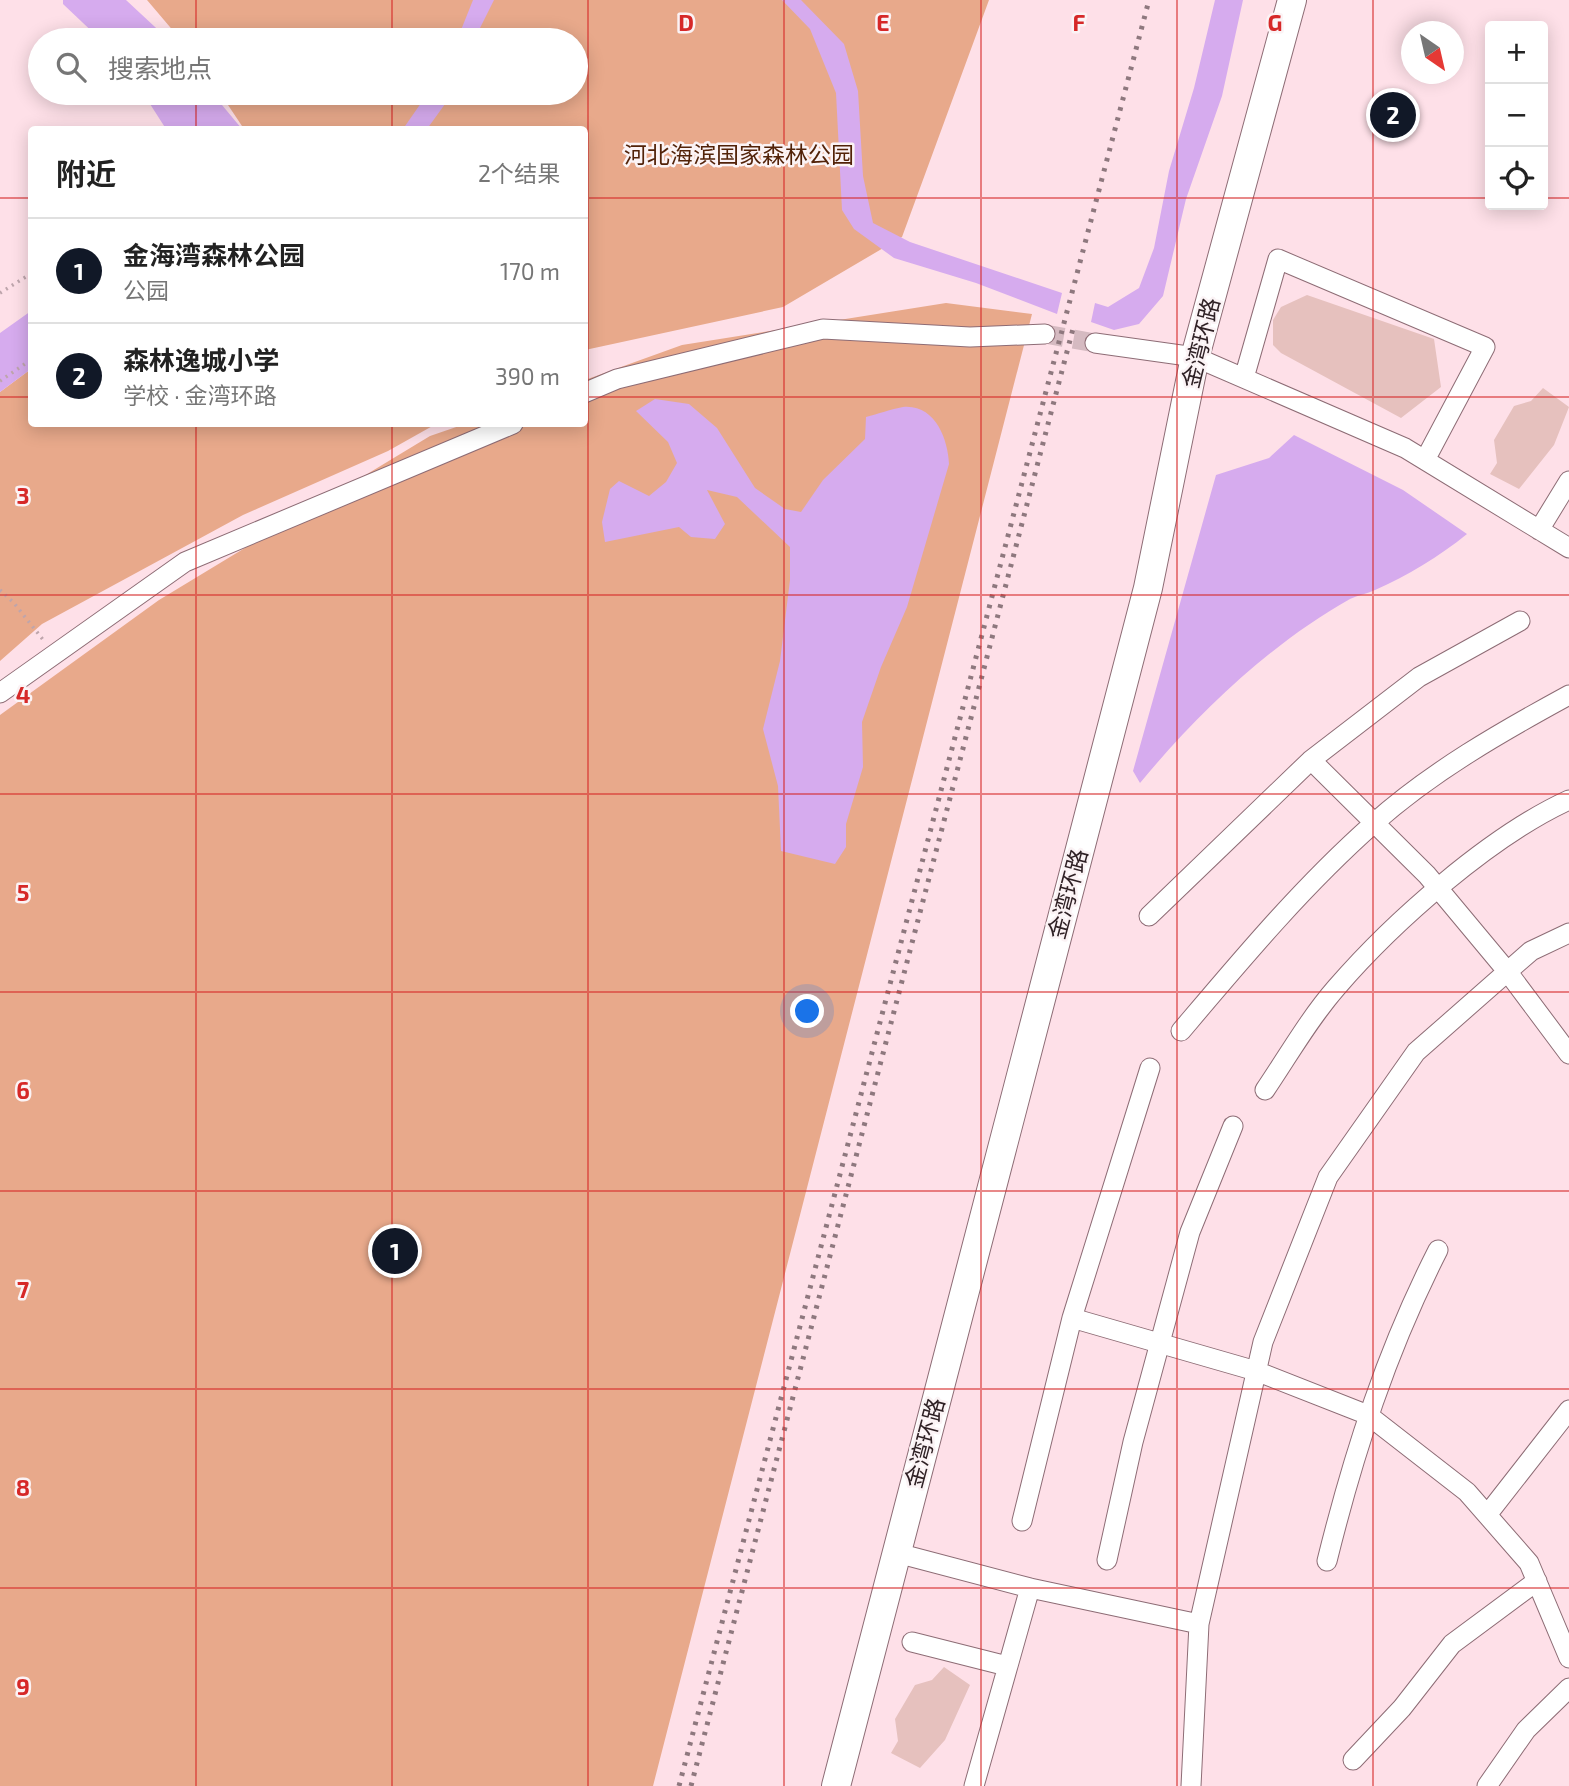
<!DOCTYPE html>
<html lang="zh">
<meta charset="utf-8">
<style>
body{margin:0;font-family:"Exo 2","Noto Sans SC",sans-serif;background:#f2f2f2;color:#222}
.controls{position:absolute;right:21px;top:21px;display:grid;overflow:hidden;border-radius:7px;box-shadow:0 4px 18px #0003}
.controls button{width:63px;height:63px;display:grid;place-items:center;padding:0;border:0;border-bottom:2px solid #e0e0e0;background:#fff;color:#222;font:35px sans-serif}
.compass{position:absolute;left:1401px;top:21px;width:63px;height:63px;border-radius:50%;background:#fff;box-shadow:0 4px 18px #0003;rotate:146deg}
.you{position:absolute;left:808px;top:1012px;width:24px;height:24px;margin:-18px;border:5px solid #fff;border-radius:50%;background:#1a73e8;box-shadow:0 0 0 10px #1a73e833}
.badge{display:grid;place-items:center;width:46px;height:46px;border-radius:50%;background:#111827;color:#fff;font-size:23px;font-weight:700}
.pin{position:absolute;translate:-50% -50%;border:4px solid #fff;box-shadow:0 2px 7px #0006}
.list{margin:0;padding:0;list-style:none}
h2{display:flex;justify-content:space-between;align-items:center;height:91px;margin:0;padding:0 28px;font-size:30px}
h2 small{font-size:23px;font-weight:400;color:#767676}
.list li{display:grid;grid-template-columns:46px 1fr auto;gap:21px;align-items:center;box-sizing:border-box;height:105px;padding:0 28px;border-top:2px solid #e0e0e0}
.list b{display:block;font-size:26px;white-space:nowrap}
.list p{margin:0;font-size:23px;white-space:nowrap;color:#767676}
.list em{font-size:23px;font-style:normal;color:#767676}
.icon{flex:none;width:38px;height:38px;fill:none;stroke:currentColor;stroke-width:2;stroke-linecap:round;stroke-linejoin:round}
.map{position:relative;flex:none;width:1569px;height:1786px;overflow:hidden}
.search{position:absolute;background:#fff;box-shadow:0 4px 18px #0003;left:28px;top:28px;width:560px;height:77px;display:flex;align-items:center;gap:18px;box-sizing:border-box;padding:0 24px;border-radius:38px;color:#767676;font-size:26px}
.panel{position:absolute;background:#fff;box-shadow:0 4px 18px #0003;left:28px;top:126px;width:560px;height:301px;border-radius:7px}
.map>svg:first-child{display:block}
.green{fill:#e8a98b}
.water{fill:#d6abee}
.building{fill:#e6c1be}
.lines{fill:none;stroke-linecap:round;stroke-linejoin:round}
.minor-tunnel{stroke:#d5bac1;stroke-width:19;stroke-dasharray:19 10;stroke-linecap:butt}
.minor-casing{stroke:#8d6c75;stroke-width:21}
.secondary-casing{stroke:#8d6c75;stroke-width:30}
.path{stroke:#bea5ac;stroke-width:3.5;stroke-dasharray:2 5;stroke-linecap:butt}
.minor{stroke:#fff;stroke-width:19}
.secondary{stroke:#fff;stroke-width:28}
.rail{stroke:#8e787e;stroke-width:5;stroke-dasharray:3.5 7;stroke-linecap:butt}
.grid{fill:none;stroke:#d62828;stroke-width:2;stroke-opacity:0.55}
.labels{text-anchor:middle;stroke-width:5;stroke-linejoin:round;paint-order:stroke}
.park-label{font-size:23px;fill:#522208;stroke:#fbf3f5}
.street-label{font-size:23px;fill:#2f2125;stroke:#fbf3f5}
.grid-label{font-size:23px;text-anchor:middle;font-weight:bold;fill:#d62828;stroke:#fbf3f5;stroke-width:5;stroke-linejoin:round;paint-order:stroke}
</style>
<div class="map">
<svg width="1569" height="1786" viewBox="0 0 1569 1786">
<rect width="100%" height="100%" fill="#fee0e8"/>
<!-- green -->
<path class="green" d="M147,0H989L902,237L783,307L585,350L584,130L244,129L220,93H576V40H181Z
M946,303L1032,314L653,1786H0V715L159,600L430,436L465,424H584L585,380L682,345Z
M31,369L32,424H436L388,451L243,515L42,624L0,661V392Z"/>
<!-- water -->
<path class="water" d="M63,0H126L169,40H101L63,4Z
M473,0H494L474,40H457Z
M782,0H801L844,44L858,91L863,176L873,223L910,242L1062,293L1057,314L976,283L894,258L854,229L842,210L836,93L810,29Z
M1215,0H1243L1222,96L1186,199L1163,296L1139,324L1114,330L1091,322L1095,303L1108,307L1139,288L1154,248L1169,171L1194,88Z
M143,93H212L242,129H166Z
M428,93H453L427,129H403Z
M31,311V369L0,392V333Z
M655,399L689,404L717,428L755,488L785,509L801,512L823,480L865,439L866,417C878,414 891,409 903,407C935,404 948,439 949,464L907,607L881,667L862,722L863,767L846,824V847L835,864L781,851L778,786L763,729L780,661L790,580V547L737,497L707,490L725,524L715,539L691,537L679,527L605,542L602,522L610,489L619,481L649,496L666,482L677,463L668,442L636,411Z
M1294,435L1403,490L1467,534C1440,556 1407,576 1375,590C1367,594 1358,595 1350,599C1270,644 1198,713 1140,783L1133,771L1216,475L1269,458Z"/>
<!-- building -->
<path class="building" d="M1307,295L1434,339L1441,387L1401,418L1281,353L1273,345V320L1281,307Z
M1543,388L1569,407L1554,445L1519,489L1490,474L1497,463L1494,440L1514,406L1531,401Z
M944,1667L970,1685L945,1740L920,1768L891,1753L898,1741L895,1719L915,1685L932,1680Z"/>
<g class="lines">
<!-- minor-tunnel -->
<path class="minor-tunnel" d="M1045,334L1095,343"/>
<defs>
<path id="minor" d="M1095,343L1195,357L1405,448L1569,548
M1244,378L1278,259L1485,347L1425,460
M584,393L617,379L823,329L970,337L1045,334
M1539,530L1569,481
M0,693L185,562L513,424
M1311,760L1427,875L1507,971L1569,1054
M1149,916L1311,760L1419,677L1520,621
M1181,1031C1242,959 1302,887 1373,824C1431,772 1501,732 1569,695
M1265,1090C1288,1056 1309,1019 1336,988C1393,922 1490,836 1569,800
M1072,1318L1256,1371L1368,1415L1467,1492L1529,1563L1569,1658
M1487,1515L1569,1410
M1022,1521L1072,1318L1150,1068
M897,1553L1030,1588L1199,1624
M1107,1560L1133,1442L1190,1232L1233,1126
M1327,1561C1354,1452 1387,1350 1438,1250
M912,1642L1007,1666
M1353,1760L1402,1708L1452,1644L1537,1581
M974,1786L1030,1588
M1191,1786L1199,1624L1263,1342L1328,1177L1416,1052L1531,951L1569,933
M1487,1786L1526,1730L1569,1688"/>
<path id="secondary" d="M836,1786L1148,588L1195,357L1292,0"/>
</defs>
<!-- minor casing -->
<use href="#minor" class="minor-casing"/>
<!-- secondary casing -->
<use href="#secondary" class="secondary-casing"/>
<!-- path -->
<path class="path" d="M0,293L32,273
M0,381L32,359
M0,590L14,603L44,641"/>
<!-- minor -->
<use href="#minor" class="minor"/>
<!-- secondary -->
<use href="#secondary" class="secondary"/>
<!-- rail -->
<path class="rail" d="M679,1786L1149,0
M691,1786L1074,325"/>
</g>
<!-- grid -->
<path class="grid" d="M196,0V40M392,0V40M588,0V1786M784,0V1786M981,0V1786M1177,0V1786M1373,0V1786M196,93V130M392,93V130M0,198H32M584,198H1490M1543,198H1569M0,397H32M584,397H1569M196,424V1786M392,424V1786M0,595H1569M0,794H1569M0,992H1569M0,1191H1569M0,1389H1569M0,1588H1569"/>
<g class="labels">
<!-- park labels -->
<g class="park-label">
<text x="739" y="163">河北海滨国家森林公园</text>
</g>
<!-- street labels -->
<g class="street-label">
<text transform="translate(1201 343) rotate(-76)" y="8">金湾环路</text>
<text transform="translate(1068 894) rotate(-75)" y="8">金湾环路</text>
<text transform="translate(925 1443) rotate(-75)" y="8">金湾环路</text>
</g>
</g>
<g class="grid-label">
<text x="686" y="31">D</text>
<text x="883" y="31">E</text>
<text x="1079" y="31">F</text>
<text x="1275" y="31">G</text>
<text x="23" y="504">3</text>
<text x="23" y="703">4</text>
<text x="23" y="901">5</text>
<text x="23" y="1099">6</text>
<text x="23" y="1298">7</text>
<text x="23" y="1496">8</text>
<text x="23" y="1695">9</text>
</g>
</svg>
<div class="controls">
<button>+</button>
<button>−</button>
<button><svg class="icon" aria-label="locate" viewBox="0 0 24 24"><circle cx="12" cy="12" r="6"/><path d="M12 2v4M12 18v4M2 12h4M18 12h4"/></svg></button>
</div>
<svg class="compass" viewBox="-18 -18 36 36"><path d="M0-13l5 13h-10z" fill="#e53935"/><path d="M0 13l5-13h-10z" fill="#767676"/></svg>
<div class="you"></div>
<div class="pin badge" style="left:395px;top:1251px">1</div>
<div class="pin badge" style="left:1393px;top:115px">2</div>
<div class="search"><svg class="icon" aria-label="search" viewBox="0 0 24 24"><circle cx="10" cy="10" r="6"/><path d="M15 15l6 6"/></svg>搜索地点</div>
<section class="panel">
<h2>附近<small>2个结果</small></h2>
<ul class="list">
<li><span class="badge">1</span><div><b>金海湾森林公园</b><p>公园</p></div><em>170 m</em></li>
<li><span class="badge">2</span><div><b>森林逸城小学</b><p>学校 · 金湾环路</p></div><em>390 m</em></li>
</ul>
</section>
</div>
